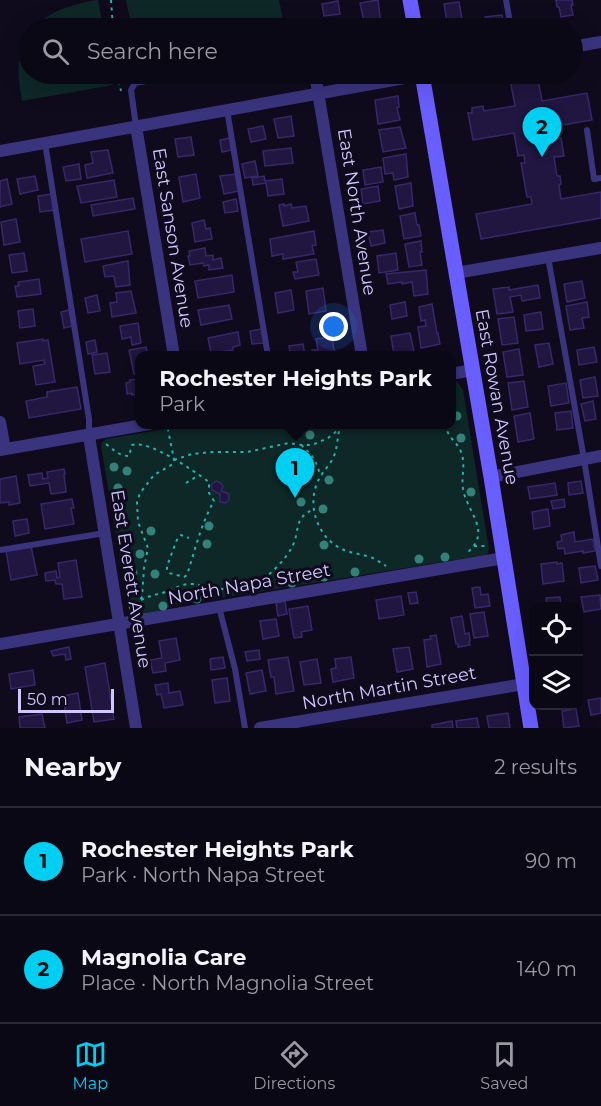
<!DOCTYPE html>
<meta charset="utf-8">
<style>
body{margin:0;font-family:Montserrat,sans-serif;background:#14111f;color:#f1f3f6}
.controls{position:absolute;right:18px;bottom:18px;display:grid;overflow:hidden;border-radius:12px;box-shadow:0 6px 24px #0002}
.controls button{width:54px;height:54px;display:grid;place-items:center;padding:0;border:0;border-bottom:2px solid #2b2935;background:#0b0816;color:#f1f3f6;font:30px sans-serif}
.scale{position:absolute;left:18px;bottom:15px;width:96px;box-sizing:border-box;padding-left:6px;border:3px solid #d0c7ff;border-top:0;font-size:16px;line-height:21px;white-space:nowrap;color:#d0c7ff;-webkit-text-stroke:4px #0f0b1d;paint-order:stroke}
.you{position:absolute;left:334px;top:327px;width:21px;height:21px;margin:-15px;border:4px solid #fff;border-radius:50%;background:#1a73e8;box-shadow:0 0 0 9px #1a73e833}
.badge{display:grid;place-items:center;width:39px;height:39px;border-radius:50%;background:#00cff2;color:#111;font-size:20px;font-weight:700}
.pin{position:absolute;translate:-50% -50px;filter:drop-shadow(0 2px 3px #0008)}
.pin::after{content:'';position:absolute;top:32px;width:21px;height:18px;background:inherit;clip-path:polygon(0 0,100% 0,50% 100%)}
.popup{position:absolute;left:135px;top:351px;width:321px;height:78px;box-sizing:border-box;display:grid;place-content:center;border-radius:12px;background:#0b0816;filter:drop-shadow(0 2px 4px #0005);font-size:20px;white-space:nowrap;color:#9a9aa1}
.popup b{font-size:22px;color:#f1f3f6}
.popup::after{content:'';position:absolute;left:50%;top:100%;margin-left:-12px;border:12px solid transparent;border-top-color:#0b0816}
.list{margin:0;padding:0;list-style:none}
h2{display:flex;justify-content:space-between;align-items:center;height:78px;margin:0;padding:0 24px;font-size:26px}
h2 small{font-size:20px;font-weight:400;color:#9a9aa1}
.list li{display:grid;grid-template-columns:39px 1fr auto;gap:18px;align-items:center;box-sizing:border-box;height:108px;padding:0 24px;border-top:2px solid #2b2935}
.list b{display:block;font-size:22px;white-space:nowrap}
.list p{margin:0;font-size:20px;white-space:nowrap;color:#9a9aa1}
.list em{font-size:20px;font-style:normal;color:#9a9aa1}
.icon{flex:none;width:33px;height:33px;fill:none;stroke:currentColor;stroke-width:2;stroke-linecap:round;stroke-linejoin:round}
.map{position:relative;flex:none;width:601px;height:728px;overflow:hidden}
.search{position:absolute;background:#0b0816;box-shadow:0 6px 24px #0002;left:18px;right:18px;top:18px;height:66px;display:flex;align-items:center;gap:15px;box-sizing:border-box;padding:0 21px;border-radius:33px;color:#9a9aa1;font-size:22px}
.sheet{height:294px;background:#0b0816}
nav{display:flex;justify-content:space-around;align-items:center;box-sizing:border-box;height:84px;border-top:2px solid #2b2935;background:#0b0816;font-size:16px;color:#9a9aa1}
nav a{display:grid;justify-items:center;gap:3px}
nav .on{color:#00cff2}
.map>svg:first-child{display:block}
.green{fill:#0e2727}
.building{fill:#20163f;stroke:#38286b;stroke-width:1.5}
.lines{fill:none;stroke-linecap:round;stroke-linejoin:round}
.path{stroke:#29b1af;stroke-width:2;stroke-dasharray:3 4.5;stroke-linecap:butt}
.lane{stroke:#3a347e;stroke-width:6}
.street{stroke:#3a347e;stroke-width:12}
.secondary{stroke:#695eff;stroke-width:15}
.tree{fill:#338179}
.labels{text-anchor:middle;stroke-width:6;stroke-linejoin:round;paint-order:stroke}
.street-label{font-size:18px;fill:#d0c7ff;stroke:#0f0b1d}
</style>
<div class="map">
<svg width="601" height="728" viewBox="0 0 601 728">
<rect width="100%" height="100%" fill="#0f0b1d"/>
<!-- green -->
<path class="green" d="M98,0L103,28H34C49,11 75,3 98,0Z
M126,0H279L284,24L263,28H132Z
M28,35V74H111L113,85L22,101C18,78 15,57 28,35Z
M451,381L457,382L463,390L489,549L488,553L486,555L176,605L152,613L130,617L101,446L102,442L106,439L189,425L451,424Z"/>
<!-- building -->
<path class="building" d="M378,0L381,24L365,26L360,3Z
M556,0H572L573,5H571L573,15L561,17L559,7H557Z
M338,1L340,14L324,16L322,4Z
M459,2L462,19L447,21L444,4Z
M502,15L504,27L487,28L485,17Z
M341,20L342,28H330L329,21Z
M537,74L542,101L587,93L592,120L551,127L553,140L561,138L564,156L554,157L557,176H560L561,184L559,185L561,199L601,192V218L481,239L476,214L532,204L531,197H527L521,163H525L524,155L518,156L514,133L473,140L468,113H472V108L483,106L484,111L515,106L510,79Z
M398,96L399,107L397,108L400,120L378,124L375,100Z
M291,116L294,136L278,138L274,119Z
M263,126L266,139L251,142L248,129Z
M400,127L406,148L383,152L379,130Z
M191,137L194,155L178,157L175,139Z
M230,138L232,150L222,152L220,140Z
M291,148L293,163L265,166L263,151Z
M108,150L113,173L87,178L85,165L93,163L91,152Z
M406,154L408,177L394,180L393,173L385,174L383,158Z
M255,161L258,176L245,178L242,164Z
M79,164L81,179L66,181L63,167Z
M381,167L383,182L365,185L363,170Z
M196,174L200,198L183,202L179,177Z
M237,174L239,191L224,194L220,176Z
M35,176L38,190L20,194L17,179Z
M264,176L265,181L282,179L284,194L268,196L266,183L253,185L252,178Z
M7,179L12,204L0,207V181Z
M114,180L117,197L81,203L77,186Z
M411,183L413,206L399,209L395,186Z
M378,186L380,201L363,204L361,189Z
M52,194L54,210L40,212L38,196Z
M133,198L135,209L93,216L91,205Z
M236,199L238,211L225,213L223,202Z
M284,204V206L291,204L292,208L306,206L309,221L283,226L279,205Z
M415,213L417,225H419L421,236L404,239L400,216Z
M16,219L20,242L4,245L1,222Z
M204,220L206,229L210,228L212,239L195,242L192,223Z
M383,230L385,243L371,246L368,232Z
M128,231L132,254L85,262L81,239Z
M314,231L316,245L312,246L314,254L283,259V254L272,256L270,239Z
M421,241L422,252H420L422,265L409,267L405,244Z
M205,248L206,256L213,255V260L221,258L223,268L209,270V265L204,266L203,263L190,265L188,256H190L189,251Z
M24,253L27,271L12,273L9,255Z
M396,253L398,270L379,273L377,256Z
M316,259L319,275L295,279L293,272H298L296,262Z
M128,261L130,285L116,287L114,276L105,277L103,266Z
M426,270L428,294L414,296L412,282L402,284V282L388,284L386,274Z
M232,275L234,292L198,298L195,281Z
M39,279L41,294L17,297L15,286H19L18,282Z
M582,281L585,298L567,302L564,284Z
M538,285L540,298L522,301L521,295L510,297L513,312L497,314L493,289L509,287V290Z
M323,288L326,311L309,314L306,291Z
M291,290L294,310L278,313L275,293Z
M131,291L136,313L112,317L110,303L117,302L116,293Z
M97,295L100,311L88,313L85,298Z
M405,302L407,316L392,319L390,305Z
M587,302L589,317L582,318L584,328L570,330L566,306Z
M432,304L437,333H438L440,344L421,348L418,327L426,326L425,320L421,321L419,307Z
M229,305L232,319L201,325L198,310Z
M33,309L35,326L20,328L18,311Z
M69,310L72,326L64,328L61,312Z
M541,312L543,329L526,331L524,315Z
M514,317L518,343L502,345L498,319Z
M138,323L141,343L132,345L131,337L122,339L120,326Z
M262,329L265,343L252,344L250,331Z
M238,332L240,345L233,347V350L211,353L208,338Z
M410,333L414,352L394,355L391,336Z
M332,337L335,356H313L312,350H318L316,339Z
M43,339V341L48,340L55,382L36,385L33,366L45,364L44,360L20,364L17,343Z
M95,340L97,352L88,354L86,342Z
M549,343L553,364L539,367L535,345Z
M303,344L305,356H284L283,354L290,352L289,346Z
M146,347L148,356H139V374H134L129,350Z
M594,347L597,362L579,365L577,350Z
M519,349L523,375L507,377L503,352Z
M107,353L110,372L95,374L92,355Z
M595,377L598,396L583,398L580,380Z
M139,379V394L132,395V393L127,394L126,383L130,382V380Z
M524,381L528,407L512,410L508,383Z
M566,383L569,403L551,406L548,386Z
M77,387L81,409L29,418L26,401L47,397V392Z
M593,401L596,419L585,421L581,404Z
M571,411L573,428L557,430L555,413Z
M530,413L534,439L518,442L514,416Z
M64,469L65,474H64L66,492L51,494L49,483L30,486L28,475L42,473L43,479L48,478L47,472Z
M16,476L20,503L9,505V502L0,503V479Z
M216,481L221,483L223,487L221,491L227,493L229,495V500L226,503L220,502V494L212,490L211,485Z
M581,481L583,493L569,495L568,483Z
M555,483L557,495L530,499L528,487Z
M72,499L74,508H71L74,524L45,529L41,504Z
M564,499L565,507L553,509L551,501Z
M548,509L550,526L534,529L532,512Z
M27,519L29,533L15,536L13,521Z
M574,532L575,542L593,539L595,551L583,553V551L565,554L564,548L558,549L557,542L562,541L561,535Z
M31,546L37,575L11,580L6,550Z
M76,560L82,597L64,599L62,584H56L55,580L46,581L45,573L56,571L57,578L60,577L58,563Z
M557,562V564L562,563L564,581L543,584L541,564Z
M595,566L598,580L581,583L579,568Z
M480,587L481,595L488,594L490,606L475,608L472,588Z
M416,592L418,603L410,604L408,593Z
M600,595L601,609L584,612L581,597Z
M401,596L404,615L379,619L376,600Z
M560,597L561,605L568,604V606H547L546,598Z
M285,601L287,614L278,616L276,603Z
M308,606L312,630L301,632L302,637L294,638L289,609Z
M484,612L488,636L474,638L470,614Z
M462,616L465,634L469,633L470,641L469,642L470,645L458,647V644H456L451,618Z
M276,619L279,636L263,639L260,621Z
M436,635L441,664L427,667L424,640L431,639L430,636Z
M176,638L180,660L165,663L166,671L153,673L150,660L162,658L159,641Z
M69,647L71,659L66,660L65,654L53,656L51,651Z
M409,647L413,669L397,672L393,649Z
M259,650L260,659L247,661L245,652Z
M223,657L225,668L211,670L210,659Z
M288,657L294,691L276,694L274,677H271L268,660Z
M351,657L354,678L333,682L331,669L336,668L335,659Z
M317,659L321,683L304,685L300,662Z
M105,663L114,719L94,722L85,667Z
M33,670L35,685L11,689L9,674Z
M262,670L266,691L250,694L246,673Z
M227,678L230,701L215,703L212,680Z
M168,683L169,693L180,691L183,705L164,708L161,694L157,695L155,685Z
M78,693L82,720L67,723L63,696Z
M601,698V713L591,715L588,700Z
M576,709L579,726L564,728L562,711Z
M508,713L510,728H489L487,716Z
M42,714L45,728H20L19,717Z
M477,718L479,728H457L456,721Z
M452,721L453,728H432V725Z"/>
<g class="lines">
<!-- path -->
<path class="path" d="M111,0L113,28
M117,74L121,91
M341,424C337,435 338,446 334,456C330,465 323,471 319,479C307,501 315,531 335,545C346,553 358,553 370,557C376,559 381,563 386,566
M446,424C446,437 457,441 461,452C466,464 461,476 463,489C467,512 492,531 468,552
M106,444C114,450 119,456 129,456L132,445C148,439 194,471 209,482V493L214,501C201,524 195,550 187,575L184,577L169,573L167,571V566L178,537L181,535L189,538
M301,445C312,454 317,462 320,475
M174,460L192,454L212,452H247L289,443L301,445H312L328,438L338,430
M186,483L199,475
M474,546H487
M141,600C148,596 155,595 162,593C173,590 182,583 193,584C198,584 202,586 207,587C223,590 241,591 256,583C270,576 285,560 292,547C301,530 292,519 314,509
M129,608L136,605L142,597L144,568L148,548L138,522L137,502L140,493L154,475L173,464L174,459L168,430"/>
<!-- lane -->
<path class="lane" d="M506,0L511,28
M227,110L268,356
M136,126L131,90L135,83L185,74
M587,130L594,179L601,178
M45,143L89,419V435
M548,257L584,459L601,566
M0,550L105,533
M219,607L235,669L245,728"/>
<!-- street -->
<path class="street" d="M572,47L601,42
M315,74L362,356
M136,126L174,356
M0,151L427,74
M456,273L601,248
M451,374L473,370
M0,422L5,449
M89,436L136,728
M0,450L149,424
M491,477L601,456
M0,644L504,558
M260,728L524,684"/>
<!-- secondary -->
<path class="secondary" d="M410,0L415,28
M422,74L491,477L531,728"/>
</g>
<!-- trees -->
<g class="tree">
<circle cx="457" cy="416" r="4.5"/>
<circle cx="300" cy="430" r="4.5"/>
<circle cx="310" cy="435" r="4.5"/>
<circle cx="461" cy="438" r="4.5"/>
<circle cx="290" cy="461" r="4.5"/>
<circle cx="114" cy="467" r="4.5"/>
<circle cx="127" cy="471" r="4.5"/>
<circle cx="329" cy="480" r="4.5"/>
<circle cx="118" cy="488" r="4.5"/>
<circle cx="471" cy="492" r="4.5"/>
<circle cx="301" cy="502" r="4.5"/>
<circle cx="323" cy="509" r="4.5"/>
<circle cx="209" cy="526" r="4.5"/>
<circle cx="151" cy="531" r="4.5"/>
<circle cx="129" cy="538" r="4.5"/>
<circle cx="207" cy="544" r="4.5"/>
<circle cx="324" cy="545" r="4.5"/>
<circle cx="140" cy="554" r="4.5"/>
<circle cx="445" cy="557" r="4.5"/>
<circle cx="419" cy="559" r="4.5"/>
<circle cx="355" cy="572" r="4.5"/>
<circle cx="133" cy="573" r="4.5"/>
<circle cx="155" cy="574" r="4.5"/>
<circle cx="324" cy="577" r="4.5"/>
<circle cx="292" cy="583" r="4.5"/>
<circle cx="197" cy="599" r="4.5"/>
<circle cx="163" cy="606" r="4.5"/>
</g>
<g class="labels">
<!-- street labels -->
<g class="street-label">
<text transform="translate(357 212) rotate(81)" y="6">East North Avenue</text>
<text transform="translate(173 238) rotate(81)" y="6">East Sanson Avenue</text>
<text transform="translate(497 397) rotate(80)" y="6">East Rowan Avenue</text>
<text transform="translate(131 579) rotate(81)" y="6">East Everett Avenue</text>
<text transform="translate(249 584) rotate(-10)" y="6">North Napa Street</text>
<text transform="translate(389 688) rotate(-10)" y="6">North Martin Street</text>
</g>
</g>
</svg>
<div class="controls">
<button><svg class="icon" aria-label="locate" viewBox="0 0 24 24"><circle cx="12" cy="12" r="6"/><path d="M12 2v4M12 18v4M2 12h4M18 12h4"/></svg></button>
<button><svg class="icon" aria-label="layers" viewBox="0 0 24 24"><path d="M12 4l9 5-9 5-9-5zM3 14l9 5 9-5"/></svg></button>
</div>
<div class="scale">50 m</div>
<div class="you"></div>
<div class="pin badge" style="left:295px;top:498px">1</div>
<div class="popup"><b>Rochester Heights Park</b>Park</div>
<div class="pin badge" style="left:542px;top:157px">2</div>
<div class="search"><svg class="icon" aria-label="search" viewBox="0 0 24 24"><circle cx="10" cy="10" r="6"/><path d="M15 15l6 6"/></svg>Search here</div>
</div>
<section class="sheet">
<h2>Nearby<small>2 results</small></h2>
<ul class="list">
<li><span class="badge">1</span><div><b>Rochester Heights Park</b><p>Park · North Napa Street</p></div><em>90 m</em></li>
<li><span class="badge">2</span><div><b>Magnolia Care</b><p>Place · North Magnolia Street</p></div><em>140 m</em></li>
</ul>
</section>
<nav>
<a class="on"><svg class="icon" aria-label="map" viewBox="0 0 24 24"><path d="M3 6l6-2 6 2 6-2v14l-6 2-6-2-6 2zM9 4v14M15 6v14"/></svg>Map</a>
<a><svg class="icon" aria-label="directions" viewBox="0 0 24 24"><path d="M12 3l9 9-9 9-9-9zM9 14v-3h6M13 9l2 2-2 2"/></svg>Directions</a>
<a><svg class="icon" aria-label="saved" viewBox="0 0 24 24"><path d="M7 4h10v16l-5-4-5 4z"/></svg>Saved</a>
</nav>
